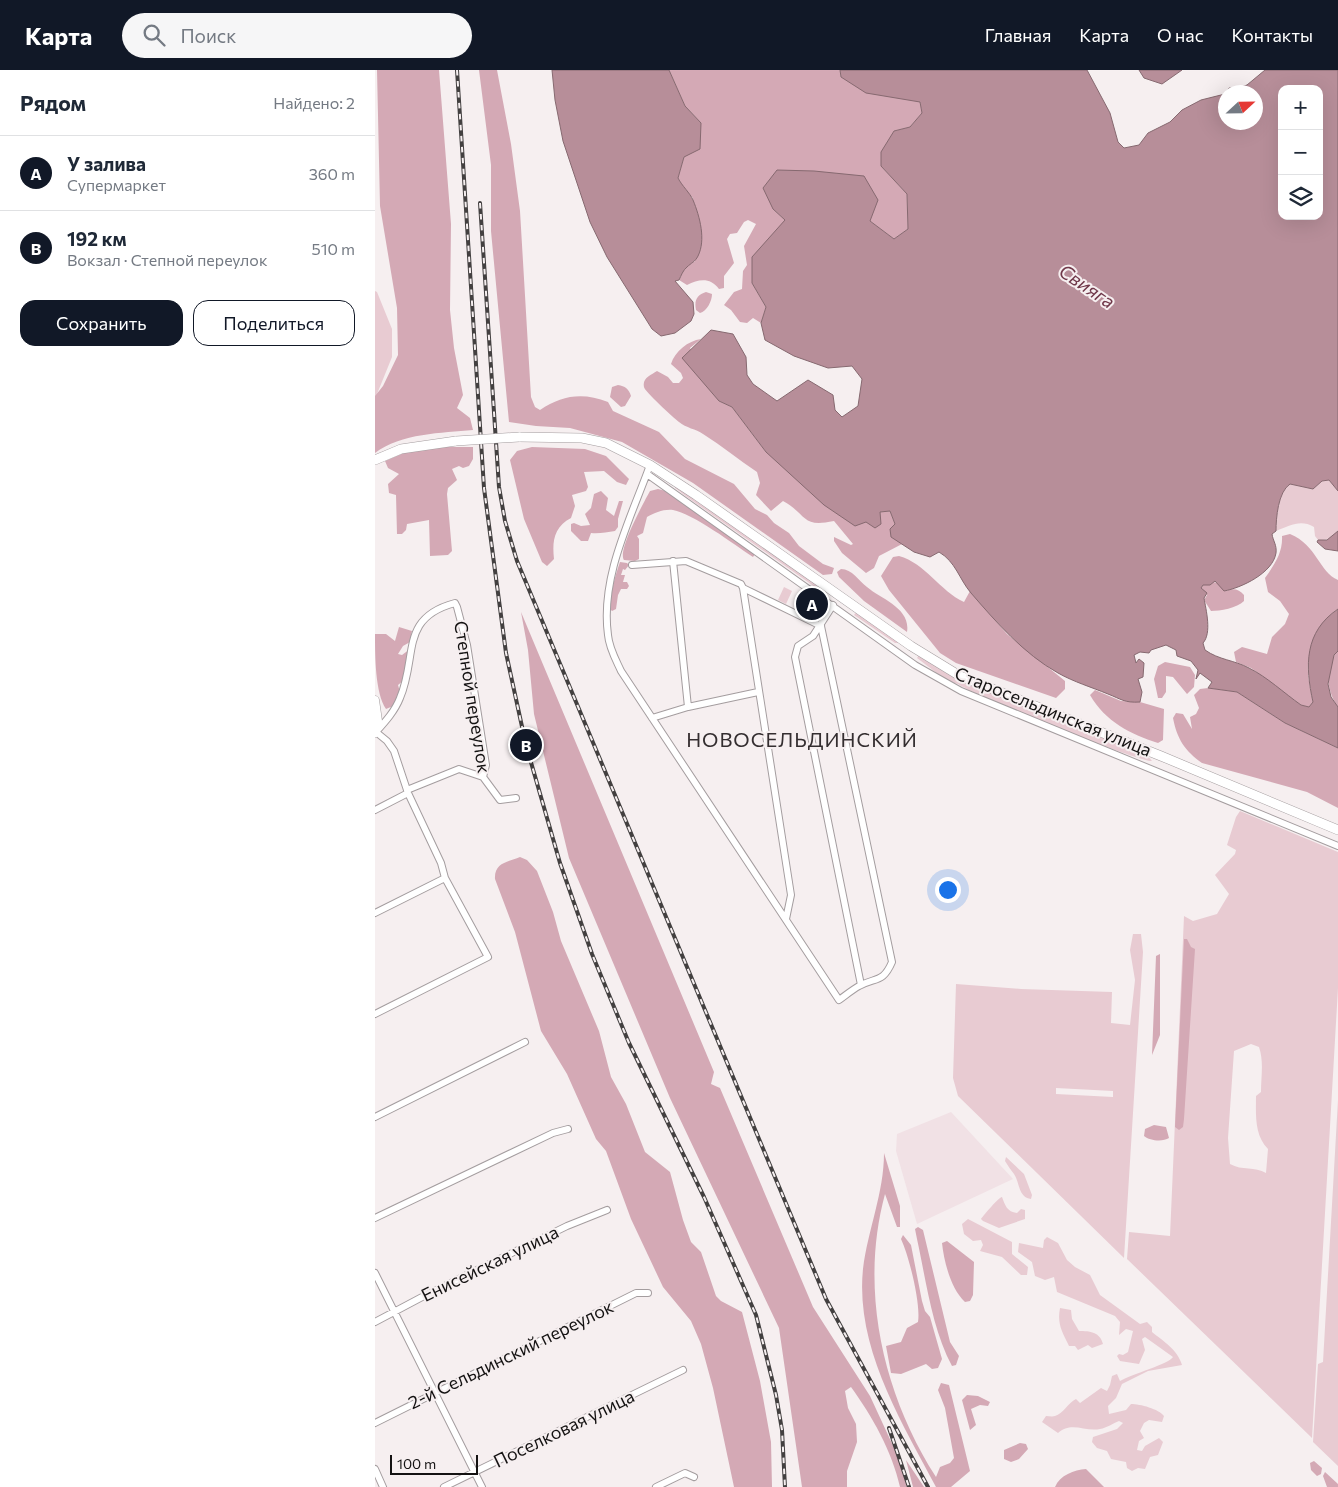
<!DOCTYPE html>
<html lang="ru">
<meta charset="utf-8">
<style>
body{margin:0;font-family:Commissioner,sans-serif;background:#f6f6f7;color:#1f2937}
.controls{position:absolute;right:15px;top:15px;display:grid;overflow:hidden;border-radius:10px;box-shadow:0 5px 20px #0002}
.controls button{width:45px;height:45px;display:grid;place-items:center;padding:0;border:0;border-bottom:1px solid #e0e1e3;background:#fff;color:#1f2937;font:25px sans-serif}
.compass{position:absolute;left:843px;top:15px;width:45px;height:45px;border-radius:50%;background:#fff;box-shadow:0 5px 20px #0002;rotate:68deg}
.scale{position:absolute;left:15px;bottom:12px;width:88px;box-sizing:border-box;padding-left:5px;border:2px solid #141212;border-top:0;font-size:14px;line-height:18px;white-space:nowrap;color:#141212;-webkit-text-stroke:4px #f6eff0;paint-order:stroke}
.you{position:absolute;left:572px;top:819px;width:18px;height:18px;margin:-12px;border:4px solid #fff;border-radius:50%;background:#1a73e8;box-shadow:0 0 0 8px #1a73e833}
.badge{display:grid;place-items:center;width:32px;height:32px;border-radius:50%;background:#111827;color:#fff;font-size:16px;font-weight:700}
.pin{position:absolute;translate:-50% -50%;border:2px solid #fff;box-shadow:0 1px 5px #0006}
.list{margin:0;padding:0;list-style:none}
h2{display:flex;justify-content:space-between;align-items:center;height:65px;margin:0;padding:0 20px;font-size:21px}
h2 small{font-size:16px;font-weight:400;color:#747a83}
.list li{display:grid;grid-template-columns:32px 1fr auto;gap:15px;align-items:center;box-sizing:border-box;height:75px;padding:0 20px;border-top:1px solid #e0e1e3}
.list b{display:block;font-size:19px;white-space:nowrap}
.list p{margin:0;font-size:16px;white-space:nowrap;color:#747a83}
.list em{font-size:16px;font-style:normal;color:#747a83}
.actions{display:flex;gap:10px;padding:15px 20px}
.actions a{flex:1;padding:11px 0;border:1px solid #111827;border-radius:15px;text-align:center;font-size:18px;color:#111827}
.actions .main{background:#111827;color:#fff}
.icon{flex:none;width:28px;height:28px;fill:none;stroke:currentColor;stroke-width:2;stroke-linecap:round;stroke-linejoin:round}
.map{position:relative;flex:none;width:963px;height:1417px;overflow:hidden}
header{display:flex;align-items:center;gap:30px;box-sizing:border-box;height:70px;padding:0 25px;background:#111827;color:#fff}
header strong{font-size:24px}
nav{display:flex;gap:28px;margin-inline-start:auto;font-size:18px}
.search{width:350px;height:45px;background:#f6f6f7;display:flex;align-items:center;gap:12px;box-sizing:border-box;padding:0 18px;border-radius:28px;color:#747a83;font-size:19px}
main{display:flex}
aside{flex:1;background:#fff}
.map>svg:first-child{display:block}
.built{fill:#f1e1e5}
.green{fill:#e8cbd2;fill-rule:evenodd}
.forest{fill:#d4a9b5}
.water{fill:#b78e99;stroke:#866970;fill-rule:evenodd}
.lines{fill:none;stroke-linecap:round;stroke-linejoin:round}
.minor-casing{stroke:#a49d9f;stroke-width:8}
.tertiary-casing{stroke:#a49d9f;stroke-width:9}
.secondary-casing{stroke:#a49d9f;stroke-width:10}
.minor{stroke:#fff;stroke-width:6}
.tertiary{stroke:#fff;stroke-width:8}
.secondary{stroke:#fff;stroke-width:9}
.rail-casing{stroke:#434040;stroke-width:4}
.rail{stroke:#f6eff0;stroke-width:2;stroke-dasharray:5.5;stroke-linecap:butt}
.secondary-bridge-casing{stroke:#a49d9f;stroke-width:10;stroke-linecap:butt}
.secondary-bridge{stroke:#fff;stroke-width:9}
.labels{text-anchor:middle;stroke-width:4;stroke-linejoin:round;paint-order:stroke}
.street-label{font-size:18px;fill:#141212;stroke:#f6eff0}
.water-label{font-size:19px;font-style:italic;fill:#70384a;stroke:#f6eff0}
.quarter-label{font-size:20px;letter-spacing:1px;fill:#342e30;stroke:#f6eff0}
</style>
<header>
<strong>Карта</strong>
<div class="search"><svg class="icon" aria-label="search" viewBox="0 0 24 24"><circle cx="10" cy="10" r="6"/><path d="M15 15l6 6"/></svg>Поиск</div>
<nav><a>Главная</a><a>Карта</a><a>О нас</a><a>Контакты</a></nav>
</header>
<main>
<aside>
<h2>Рядом<small>Найдено: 2</small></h2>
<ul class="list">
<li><span class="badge">A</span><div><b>У залива</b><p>Супермаркет</p></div><em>360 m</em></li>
<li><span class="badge">B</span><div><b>192 км</b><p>Вокзал · Степной переулок</p></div><em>510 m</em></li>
</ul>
<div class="actions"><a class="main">Сохранить</a><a>Поделиться</a></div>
</aside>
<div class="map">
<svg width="963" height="1417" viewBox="0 0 963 1417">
<rect width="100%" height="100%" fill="#f6eff0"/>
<!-- built -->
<path class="built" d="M576,1042L638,1109L542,1154L521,1081L522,1064Z"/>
<!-- green -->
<path class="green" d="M0,221L2,222L17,259V287L0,329Z
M954,410L963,421V461C958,469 951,470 943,470L940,466L939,457C925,449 915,456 901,461C901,448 903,422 915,414L938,419L947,411Z
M300,415L443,513L440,517L312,427L300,418Z
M409,517L417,521L411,534L403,530Z
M482,541L525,573H520L479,545Z
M544,585L772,685L777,691C765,693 596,624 583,614L572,611L546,591L542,588Z
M865,741L963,782V918L937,1368L752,1189L754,1162L795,1166L809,846L818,851L842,844L854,824L840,805L860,784L861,780L852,775L861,747ZM876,974L884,977C889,992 886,1006 886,1022L881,1026C881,1044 879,1065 893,1079L891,1103C880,1096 867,1101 855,1094L853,1068L859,981Z
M758,864H766L768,882L749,1188L583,1026L578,1008L581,914L646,919L737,922L736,953L755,955L760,910L755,880ZM681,1018L738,1021V1027L681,1024Z
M963,1030V1396L938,1372L943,1294L948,1292Z
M631,1087L649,1104L657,1125L656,1129C643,1127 645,1113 639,1104C636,1100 633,1096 630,1091Z
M627,1127C630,1135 632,1142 642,1143L646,1139L650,1140V1149L624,1158L608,1151L606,1149C609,1145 623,1128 627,1127Z
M593,1149L637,1172V1184L653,1197L652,1205H646L627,1187L605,1181L608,1175L606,1170L598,1171L589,1164L587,1154Z
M672,1167L683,1173L692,1190L700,1197L715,1205L725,1225L765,1254L772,1252L777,1257V1262C788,1271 803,1280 807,1295L773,1301L747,1314L741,1328L733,1336L734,1344L751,1340L756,1334C765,1334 784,1339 789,1346L787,1352L774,1350L769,1353L765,1361L769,1368L764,1371L762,1380L767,1381L770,1376L784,1368L788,1372L783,1385L775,1387L770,1399L763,1398L757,1401L752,1398L751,1392L736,1389L732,1381L722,1378L717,1372L718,1367L742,1359L748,1353L744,1351C738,1353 732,1358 725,1359C710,1362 696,1351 683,1363L667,1352L671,1346C674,1346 677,1347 680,1346C688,1344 693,1333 701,1329L705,1333L726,1318L732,1321L735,1315L737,1306L742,1304L745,1311C757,1304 794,1294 798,1287L770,1267L767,1269L770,1280L764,1294L745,1291L742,1286L744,1284L748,1285L753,1282L758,1261L751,1259L744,1265L745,1252L740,1246L682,1222L679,1207L670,1210L660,1206L657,1192L643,1182L644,1173L668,1178L669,1170Z
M685,1238L696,1240L697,1249L704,1261C715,1261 725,1262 728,1274L717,1278L713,1275L703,1280L700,1276H694C687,1262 682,1254 685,1238Z"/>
<!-- forest -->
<path class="forest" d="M2,0H64L76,154L75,240L79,278L88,325L82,338L95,348L98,360C67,363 26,363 0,383V326L8,316L23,285L22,238L5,136Z
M104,0H122L136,74L145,141L156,327L160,337L165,340C187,325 208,322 233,332L238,341L284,362L310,389L359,414L380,439L392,445L399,453L414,463L424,476L448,494L459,498L457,504L448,505L318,413L247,372L195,358L161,356L134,352L116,161V95Z
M294,0H465L466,7L545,31L547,43L535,57L519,61L506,96L532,124L533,159L519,169L495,151L398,139L410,150L377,213L391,237L386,253L378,248L372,253L365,252L356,240L349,235L359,222L367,219L368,201L372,195L369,176L381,154L373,150L369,152L362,163L355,164L352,169L359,193L349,206V218L344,219C335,207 324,209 312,215L304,210L310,197L320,191L318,128L310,121L303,108L309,87L326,53L310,36Z
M331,222L337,224C337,231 332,241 325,243L321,240C319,230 322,225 331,222Z
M326,269L315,278L344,331L357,337L391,382L505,442L515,441L520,454L516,467L529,473L504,486L499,498L491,503L467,483L459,471V467L476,475L478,474L459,451C426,458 433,445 408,431L396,441L381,425L385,413L382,402C364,390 347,376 328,364C321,359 311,358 304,352C299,348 269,321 269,317C267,308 276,305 282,301L293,307L298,313H304L308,308L306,303L296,294C300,281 313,271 326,269Z
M243,315C250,316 254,319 256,326L250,336L246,337L235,327L237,317Z
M71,377H98V389L94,396L88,398L84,396L77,399L82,410L73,418L72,424L77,481L73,485L55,486L54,450L32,454L31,460L27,464H22L21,425L14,423L13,414L24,404L13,398L10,391L31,382Z
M157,377L210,379L231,386L254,409L251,415L242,412L229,401L209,402L213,417L211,421L197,425L200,436L196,448C179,457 177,471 179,489L172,496L167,492L149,449L135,390L142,381Z
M283,419L291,421L380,484L378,487C360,475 317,443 298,440C288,439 280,443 272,447L268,463L262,466L264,469V489L260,491L249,490C242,481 269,432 275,421Z
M226,421L233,428L231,440L239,446L244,431H248L243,449V457L240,461C232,462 224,464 216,463L213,471H206L196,461V454L199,453L206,456L215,455L210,444L216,438L219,424Z
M915,464C942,475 944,502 963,510V539C954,544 951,551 946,560C929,590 931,598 938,632L934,637L926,635L876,598L861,592L859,582L867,577L892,584L897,567L910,554L914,544L905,531L893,522L890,508C899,495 908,483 907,466Z
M524,486C550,493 565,521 589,532L595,521L632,564L690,611V619L681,628L581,593L565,583L514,520L506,506L518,487Z
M245,492L252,493L254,495L250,500L248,499L246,505H250L248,512H252L254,516L252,519H246L243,525L241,539L237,541L235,539C235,524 240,506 245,492Z
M466,499C477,499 484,511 492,517C506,529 536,538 532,562L489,531L464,507L462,502Z
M838,512L843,513L851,521C858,518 864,519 869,525V531C862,538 845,541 836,541L829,530L832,525L826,518L828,515H835Z
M146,542L339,1002L336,1014L345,1018L438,1237L495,1326L526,1393L532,1417H525C517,1381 497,1346 476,1317L470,1321L473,1338L481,1354L482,1372L472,1401V1417H427L404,1258L295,1028L194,788L159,644L153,580Z
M24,557L37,561L35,572L28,576L23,584L27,585L35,579L29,610L23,615L25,622L23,634L11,639C0,623 0,585 0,564H11L20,571Z
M963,581V637C952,623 948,595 963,581Z
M790,592L815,597L820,605L819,617L812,624L798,607L791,606V622L787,628H783L779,609L783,596Z
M833,618L862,622L910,653L963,678V738L932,722L827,693C810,681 802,669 798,648L801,643L808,644L817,659L815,647L821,644L824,638L819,625L825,619Z
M720,620L746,631L765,632L789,639L788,670L783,673C755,664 731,652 715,625Z
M145,787L152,790L162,801L178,842L186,871L224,961L236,1007L251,1034L270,1082L295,1102L308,1150L316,1172L326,1182L341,1226L346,1231L367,1242L385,1311L396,1372L397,1417H359L338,1318L326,1274L316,1251L288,1217L256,1149L231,1081L221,1069L192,1004L166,961L140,862L120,809C119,793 132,792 145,787Z
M809,869H812L816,877L820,879L809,1049L808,1057L804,1060L800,1057Z
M785,884V965L777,985L781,886Z
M779,1055L791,1057L794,1068C788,1072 775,1071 769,1066L770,1059Z
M509,1083L525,1136V1157H522L510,1124C484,1220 508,1324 561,1407L565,1397L575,1393L579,1388L570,1338L563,1320L566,1313L574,1315L595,1401L576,1417H561C526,1351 480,1277 488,1199C493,1159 509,1123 509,1083Z
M543,1157L548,1160L575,1272L584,1286L581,1295L577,1296C557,1259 551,1210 542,1169L540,1159Z
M528,1165L536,1175L547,1231L550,1241L555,1247L567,1289L563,1298L557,1299L551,1294L526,1304L516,1303L511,1276L526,1272L532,1258L543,1252C546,1234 534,1186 526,1169Z
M572,1171L599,1192L598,1225L595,1231L590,1232C576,1219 569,1192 567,1173Z
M592,1325L603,1326L615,1332L613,1336L605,1335L596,1339L601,1355L595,1360L587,1330Z
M645,1373L651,1374L653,1379L644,1389L636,1392L629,1389V1380Z
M531,1390L549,1417H538Z
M939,1391L947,1398L946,1404L942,1406L936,1400L935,1393Z
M711,1399L729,1417H680C685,1405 699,1400 711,1399Z
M950,1402L963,1414V1417H952L948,1406Z"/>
<!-- water -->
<path class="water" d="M177,0H294L310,36L326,53L325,79L309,87L303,108C307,116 315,123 318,130C325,147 331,170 323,186C320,192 316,193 312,197C308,200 306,206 304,210L300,211L318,232L319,244L316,251L300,263L286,266L277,259L232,187L215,152L188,71L180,30Z
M465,0H712L735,43L743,72L749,78L764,75L773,63L795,52L807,40L826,30L850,24L851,52H881V22H851L854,18H863L872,15L890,0H963V421L954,410L947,411L938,419L915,414C903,422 901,448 901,461L897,464C898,471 902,475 901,483C898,503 866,518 849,521L840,511L835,515H828L826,518L832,523L829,528C831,540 837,563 828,573L830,580C844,590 859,590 874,598C892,607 909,623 926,635L934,637L938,632C930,596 929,562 963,539V581L959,585L953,614L956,627L963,637V678L910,653L862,622L833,618L837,612L825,603L821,609L823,600L816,591L802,586L801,580L791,575L776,580L774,583L765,582L759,585L761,593L764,589L769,593L768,607L763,609L767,622L765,632C749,633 746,629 733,624C716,617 699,612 683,603C649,584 621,552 596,523C584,509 581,492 564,482L555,487L539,482L516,467L515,459L520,454L515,441L505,442L506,454L500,458L491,452L480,456L449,435L391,382L357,337L344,331L307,288L336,260L358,264L371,287L372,305L378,314L402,331L433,310L458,325L460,340L467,347L483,336L487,309L477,296L453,298L419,286L390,270L386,253L391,237L377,213V187L410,150L398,139L388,118L402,100L439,101L489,106L503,130L495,151L519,169L533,159L532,124L506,96V82L519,61L535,57L547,43L545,32L491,23L466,7ZM907,19H944V146H907Z
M764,0H807L787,14L769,8Z
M963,461V481L950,479L942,472L943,470H952Z"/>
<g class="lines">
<defs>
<path id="minor" d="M275,395C256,448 225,507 233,565C234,578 241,590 246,601L464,930C471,925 477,920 484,916C501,907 508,913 517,892L446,556
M272,404L540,595L586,621L963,776
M298,491L313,637
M257,495L311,491L366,514L368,518
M458,535L438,566L423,576L420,587L486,915
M277,648L313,637L383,622
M32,720L84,699L108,707
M0,740L33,723
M0,843L70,808
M411,849L416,825L368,518L446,556
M0,944L113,887L70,808L66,793L33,723L19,681L12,671L1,662C10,652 20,641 25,628C43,586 24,548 80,533L82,537L92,575L111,695L108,707L125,730L141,728
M0,1047L150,972
M0,1148L178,1063L193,1059
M0,1203L107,1417
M0,1252L49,1226L192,1156L232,1140
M0,1353L261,1223H273
M0,1399L8,1417
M69,1417L308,1300
M281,1417L310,1403L319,1407"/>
<path id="tertiary" d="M0,630L3,651L0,663"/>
<path id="secondary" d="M144,367L207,368L231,373L275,395L321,425L536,576L585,606L786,686L963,760
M0,390L26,379L81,371"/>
</defs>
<!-- minor casing -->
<use href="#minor" class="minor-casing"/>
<!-- tertiary casing -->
<use href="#tertiary" class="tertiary-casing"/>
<!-- secondary casing -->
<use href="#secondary" class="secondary-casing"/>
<!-- minor -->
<use href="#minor" class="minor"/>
<!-- tertiary -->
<use href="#tertiary" class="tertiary"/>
<!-- secondary -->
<use href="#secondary" class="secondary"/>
<defs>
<path id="rail" d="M82,0L109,418L131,583L151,675L185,793L217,884L254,973L329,1127L381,1245L401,1325L407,1360L410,1417
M105,133L124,417L130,451L142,491L451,1229L553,1417
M514,1358L534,1417"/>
</defs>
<!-- rail casing -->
<use href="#rail" class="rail-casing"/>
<!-- rail -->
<use href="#rail" class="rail"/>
<defs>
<path id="secondary-bridge" d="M81,371L144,367"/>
</defs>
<!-- secondary-bridge casing -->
<use href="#secondary-bridge" class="secondary-bridge-casing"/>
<!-- secondary-bridge -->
<use href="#secondary-bridge" class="secondary-bridge"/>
</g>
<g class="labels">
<!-- street labels -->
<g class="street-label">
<text transform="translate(97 627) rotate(81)" y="6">Степной переулок</text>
<text transform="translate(678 642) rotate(22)" y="6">Старосельдинская улица</text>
<text transform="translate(115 1194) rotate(-26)" y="6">Енисейская улица</text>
<text transform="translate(136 1285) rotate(-26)" y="6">2-й Сельдинский переулок</text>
<text transform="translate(189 1359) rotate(-26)" y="6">Поселковая улица</text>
</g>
<!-- water labels -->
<g class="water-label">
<text transform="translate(712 216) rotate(34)" y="7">Свияга</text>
</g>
<!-- quarter labels -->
<g class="quarter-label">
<text x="427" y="677">НОВОСЕЛЬДИНСКИЙ</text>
</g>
</g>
</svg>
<div class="controls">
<button>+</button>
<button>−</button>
<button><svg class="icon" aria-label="layers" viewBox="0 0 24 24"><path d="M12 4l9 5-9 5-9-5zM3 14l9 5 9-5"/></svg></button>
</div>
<svg class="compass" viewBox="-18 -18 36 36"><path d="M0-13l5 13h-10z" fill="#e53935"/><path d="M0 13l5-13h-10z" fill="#747a83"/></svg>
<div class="scale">100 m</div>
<div class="you"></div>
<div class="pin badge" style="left:437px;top:534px">A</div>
<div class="pin badge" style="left:151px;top:675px">B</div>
</div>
</main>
